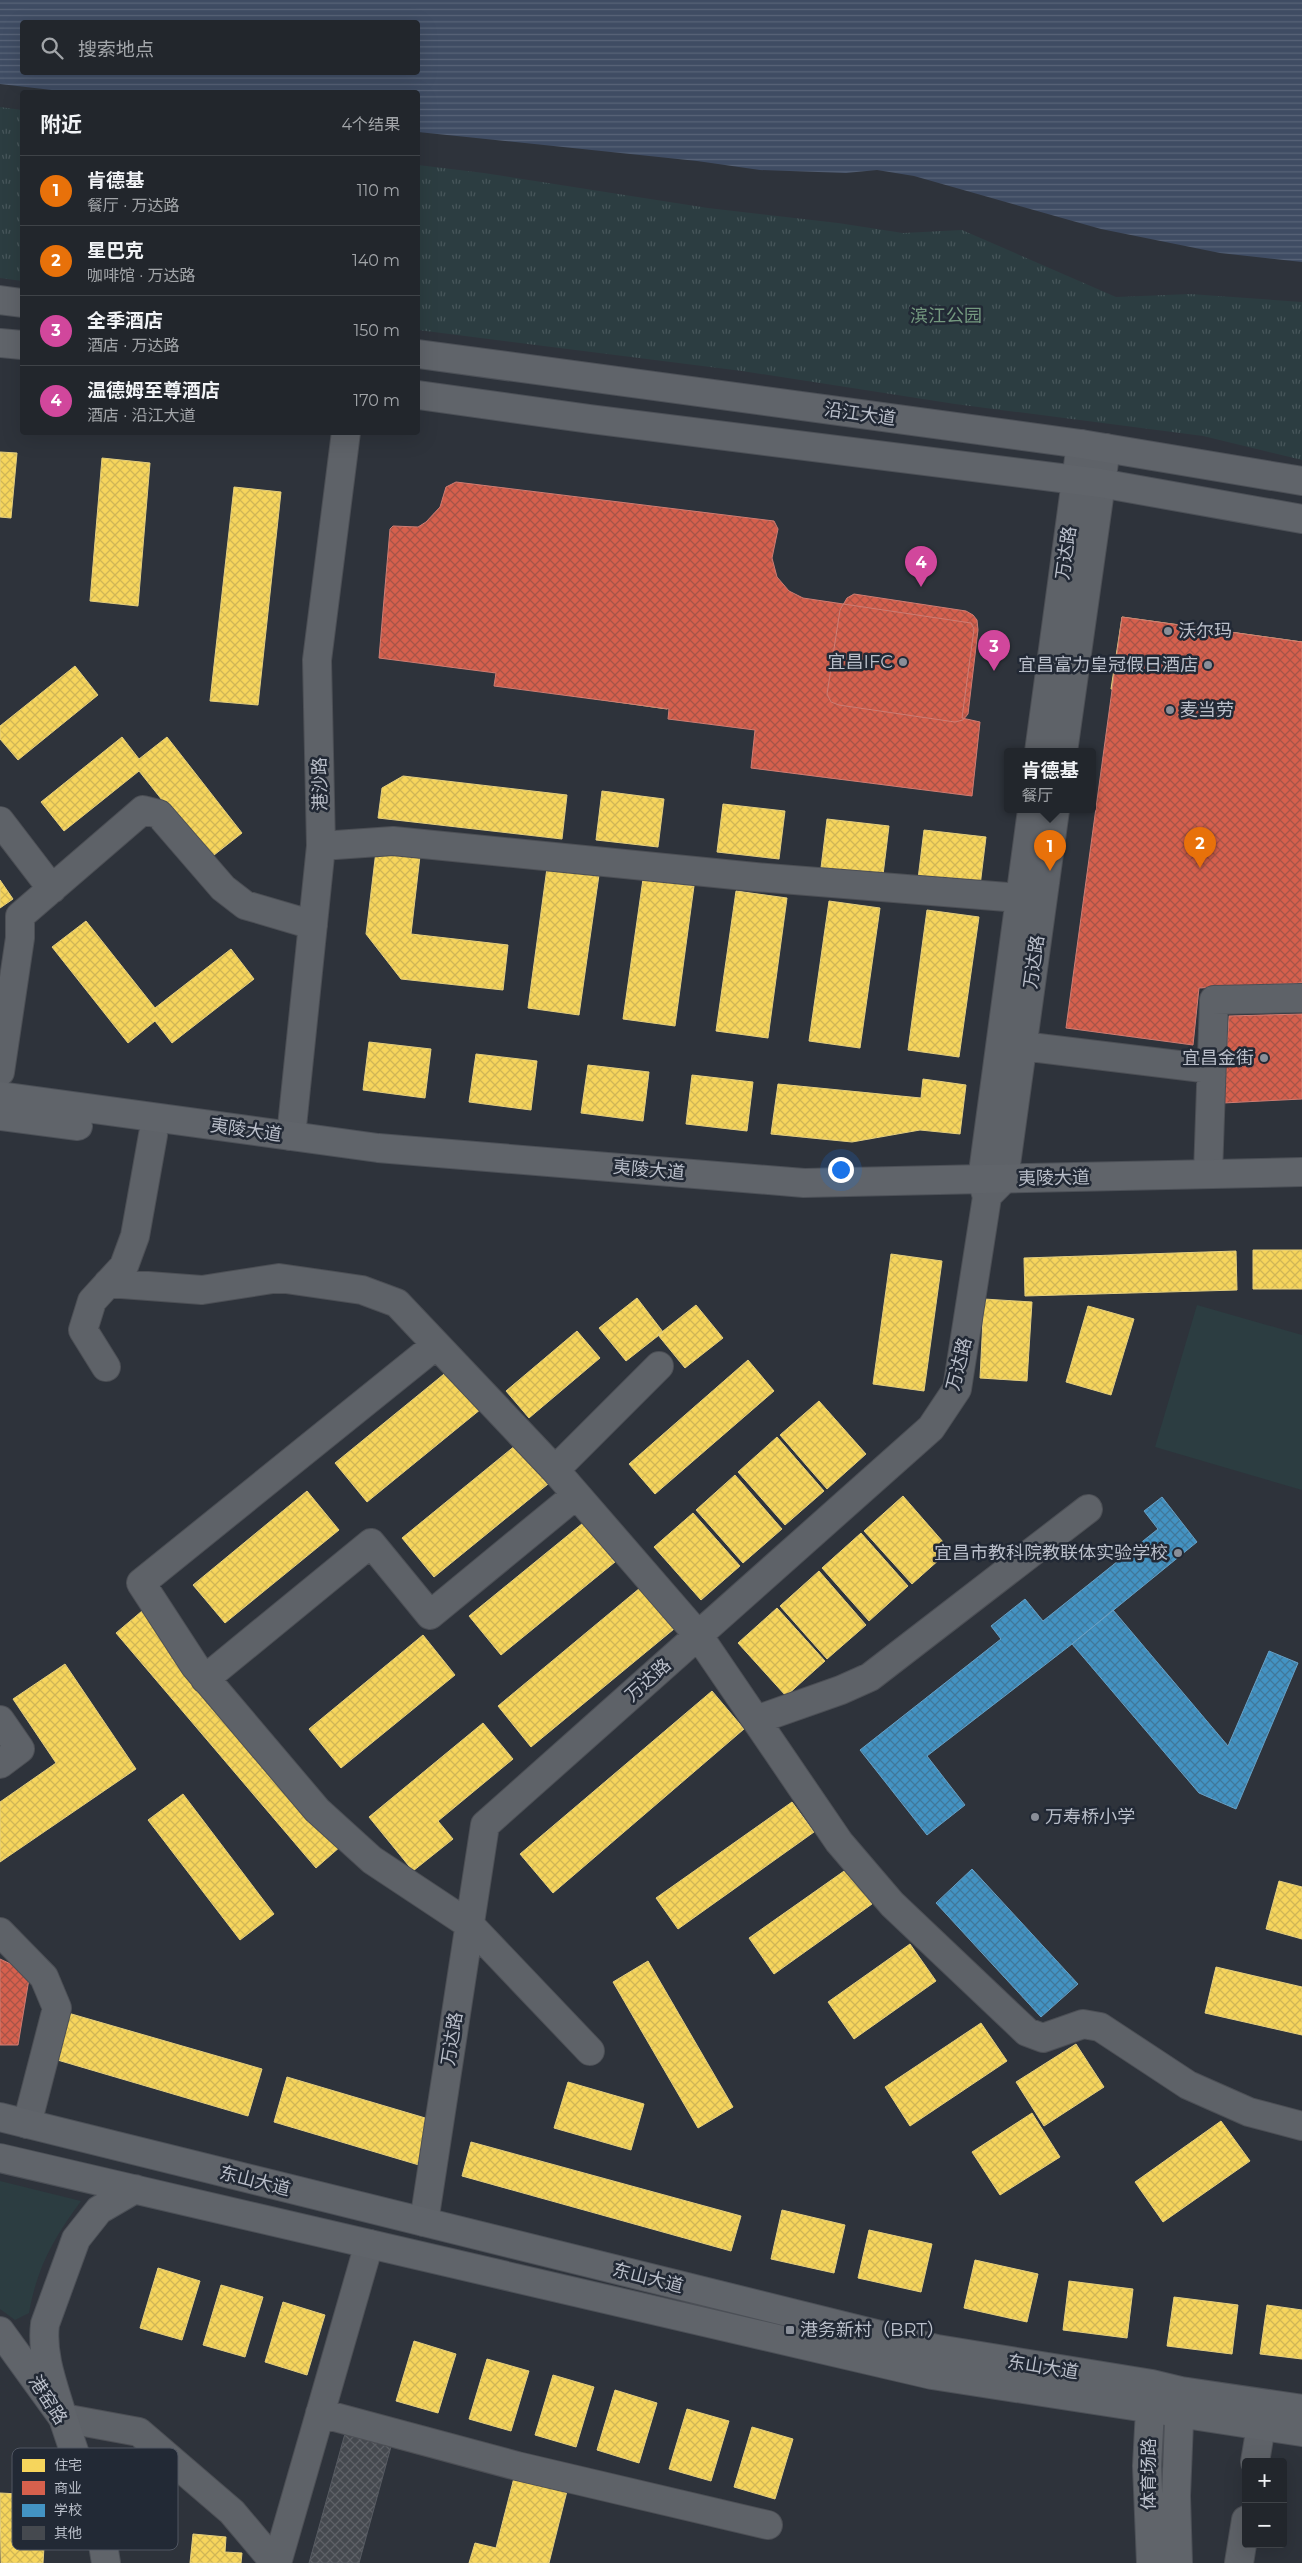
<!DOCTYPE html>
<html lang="zh">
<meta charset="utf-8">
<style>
body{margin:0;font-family:Montserrat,"Noto Sans SC",sans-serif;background:#2e3238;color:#f1f3f6}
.controls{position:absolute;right:15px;bottom:15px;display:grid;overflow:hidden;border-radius:5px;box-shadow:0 5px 20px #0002}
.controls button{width:45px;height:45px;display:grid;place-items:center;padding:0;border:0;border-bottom:1px solid #3f4348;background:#22262c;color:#f1f3f6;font:25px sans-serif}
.you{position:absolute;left:840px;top:1169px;width:18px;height:18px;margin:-12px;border:4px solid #fff;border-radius:50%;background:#1a73e8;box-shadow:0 0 0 8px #1a73e833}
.badge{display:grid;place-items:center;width:32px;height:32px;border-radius:50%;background:#898e98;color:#fff;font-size:16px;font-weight:700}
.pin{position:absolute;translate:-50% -41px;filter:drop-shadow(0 1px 2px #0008)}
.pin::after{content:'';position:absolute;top:26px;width:18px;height:15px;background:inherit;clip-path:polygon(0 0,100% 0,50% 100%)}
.popup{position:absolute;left:1004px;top:748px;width:92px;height:65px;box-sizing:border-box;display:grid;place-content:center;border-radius:5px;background:#22262c;filter:drop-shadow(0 1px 4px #0005);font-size:16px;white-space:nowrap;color:#a2a5a9}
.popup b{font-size:19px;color:#f1f3f6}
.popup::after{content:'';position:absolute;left:50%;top:100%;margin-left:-10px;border:10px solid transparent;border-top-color:#22262c}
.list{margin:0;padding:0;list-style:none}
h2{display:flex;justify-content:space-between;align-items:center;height:65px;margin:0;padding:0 20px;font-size:21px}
h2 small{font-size:16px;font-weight:400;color:#a2a5a9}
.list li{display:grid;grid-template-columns:32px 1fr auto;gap:15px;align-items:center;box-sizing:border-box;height:70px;padding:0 20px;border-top:1px solid #3f4348}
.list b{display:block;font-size:19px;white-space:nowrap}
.list p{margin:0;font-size:16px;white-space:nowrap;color:#a2a5a9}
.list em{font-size:16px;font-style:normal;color:#a2a5a9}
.icon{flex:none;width:28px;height:28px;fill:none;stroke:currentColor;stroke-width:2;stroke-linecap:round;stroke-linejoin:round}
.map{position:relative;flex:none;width:1302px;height:2563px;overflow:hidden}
.search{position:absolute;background:#22262c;box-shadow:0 5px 20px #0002;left:20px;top:20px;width:400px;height:55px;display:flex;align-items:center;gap:12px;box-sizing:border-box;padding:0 18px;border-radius:5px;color:#a2a5a9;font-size:19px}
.panel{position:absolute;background:#22262c;box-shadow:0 5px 20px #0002;left:20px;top:90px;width:400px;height:345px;border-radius:5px}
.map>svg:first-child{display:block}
.grass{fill:#2c3d41}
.park{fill:url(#park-tufts)}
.water{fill:url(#water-rules);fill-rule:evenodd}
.homes{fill:url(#homes-cross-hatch);stroke:#e4ce7d}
.shops{fill:url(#shops-cross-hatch);stroke:#ce7c72}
.schools{fill:url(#schools-cross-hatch);stroke:#67a0c5}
.building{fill:url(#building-cross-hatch);stroke:#575b62}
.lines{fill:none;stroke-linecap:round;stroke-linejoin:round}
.minor-casing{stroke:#4c4f55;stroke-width:30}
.major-casing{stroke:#4c5057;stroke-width:30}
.minor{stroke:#5e6268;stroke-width:28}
.major{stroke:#60646a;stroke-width:28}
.poi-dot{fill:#898e98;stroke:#222935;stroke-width:2}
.labels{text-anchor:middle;stroke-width:5;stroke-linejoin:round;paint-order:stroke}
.park-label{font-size:18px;fill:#74997f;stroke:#222935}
.street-label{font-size:18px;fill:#babfca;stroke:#222935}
.poi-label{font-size:18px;fill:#babfca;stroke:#222935;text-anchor:start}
.key{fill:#222935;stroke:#505662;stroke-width:1}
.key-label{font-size:14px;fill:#babfca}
</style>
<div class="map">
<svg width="1302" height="2563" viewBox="0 0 1302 2563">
<defs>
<pattern id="park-tufts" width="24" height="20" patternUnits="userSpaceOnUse" patternTransform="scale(1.25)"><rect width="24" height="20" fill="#2c3d41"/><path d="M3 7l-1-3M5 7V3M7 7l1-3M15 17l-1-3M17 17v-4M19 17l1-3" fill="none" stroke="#48575b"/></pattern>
<pattern id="water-rules" width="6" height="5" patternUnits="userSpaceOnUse" patternTransform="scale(1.25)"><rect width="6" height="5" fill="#3f4c63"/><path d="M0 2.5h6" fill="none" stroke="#596478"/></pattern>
<pattern id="homes-cross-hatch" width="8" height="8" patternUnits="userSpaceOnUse" patternTransform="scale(1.25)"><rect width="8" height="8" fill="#f6d55c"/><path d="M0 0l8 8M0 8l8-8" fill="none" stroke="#d0b656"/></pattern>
<pattern id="shops-cross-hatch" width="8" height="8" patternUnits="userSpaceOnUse" patternTransform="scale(1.25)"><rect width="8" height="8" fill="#d6604d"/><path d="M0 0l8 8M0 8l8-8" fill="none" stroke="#a75448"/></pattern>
<pattern id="schools-cross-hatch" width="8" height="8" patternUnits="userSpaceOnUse" patternTransform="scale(1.25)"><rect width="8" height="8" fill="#4393c3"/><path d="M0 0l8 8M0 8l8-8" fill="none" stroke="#40789b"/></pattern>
<pattern id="building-cross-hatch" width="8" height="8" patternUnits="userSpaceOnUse" patternTransform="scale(1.25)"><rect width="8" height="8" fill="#45494f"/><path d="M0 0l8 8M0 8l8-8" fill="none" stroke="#5e6167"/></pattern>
</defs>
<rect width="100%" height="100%" fill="#2e333b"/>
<!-- grass -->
<path class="grass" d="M1197,1305L1302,1335V1490L1155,1447Z
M0,2181L81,2201C54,2238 37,2267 29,2313L15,2320L0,2309Z"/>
<!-- park -->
<path class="park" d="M0,107L22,110V281L0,278Z
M418,165L484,173L708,208L838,223L903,233L962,230L1116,297L1190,294L1302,302V460L1203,436L955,404L742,371L418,330Z"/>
<!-- water -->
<path class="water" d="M0,0H1302V262L1220,253L1101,229L914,176L877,170L846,173L760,170L697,161L418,132V92H69L0,84ZM22,22H418V72H22Z"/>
<!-- homes -->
<path class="homes" d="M0,452L17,453L11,518L0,517Z
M102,458L150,463L138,606L90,601Z
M234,487L281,492L258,705L210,701Z
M407,593L504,607L495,672L397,659Z
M1122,617L1302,642V719L1111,689Z
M578,631L676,644L667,709L569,695Z
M75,666L98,695L18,760L0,739V726Z
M122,737L139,759L167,737L242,833L209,859L139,771L64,831L41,802Z
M403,776L567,795L562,839L378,818L382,788Z
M602,791L664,799L658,847L596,840Z
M723,804L785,811L779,859L717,852Z
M827,819L889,826L883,875L821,868Z
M924,830L986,837L980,886L918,879Z
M376,851L420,856L411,934L508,945L503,990L401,979L366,934Z
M547,868L599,875L579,1015L528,1008Z
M643,879L694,886L675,1026L623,1019Z
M0,880L13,899L0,908Z
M736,891L787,898L768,1038L716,1031Z
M829,901L880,908L860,1048L809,1041Z
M927,910L979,917L959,1057L908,1050Z
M86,921L155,1008L231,949L254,979L172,1043L155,1021L128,1043L52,947Z
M369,1042L431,1049L425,1098L363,1090Z
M476,1054L537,1061L531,1110L469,1102Z
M588,1065L649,1072L643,1121L581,1113Z
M692,1075L753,1082L747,1131L686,1124Z
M923,1079L966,1085L960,1134L920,1130L852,1142L771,1134L778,1084L921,1098Z
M1253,1250H1302V1289H1253Z
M1236,1251L1237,1290L1025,1296L1024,1258Z
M891,1254L942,1261L924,1391L873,1384Z
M637,1298L663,1332L626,1361L599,1328Z
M984,1299L1032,1302L1027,1381L980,1378Z
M696,1305L723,1338L685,1368L658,1335Z
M1088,1306L1134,1319L1111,1395L1066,1382Z
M577,1331L600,1358L529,1418L506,1391Z
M748,1360L774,1391L655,1494L629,1464Z
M449,1370L481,1409L367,1502L335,1463Z
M819,1401L866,1454L827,1489L780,1435Z
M777,1437L824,1491L785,1525L738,1472Z
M516,1445L548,1484L434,1577L402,1538Z
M735,1475L782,1529L743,1563L696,1510Z
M307,1491L339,1530L225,1623L193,1585Z
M903,1496L950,1550L912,1584L864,1531Z
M693,1513L740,1566L701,1600L654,1547Z
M583,1523L615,1562L501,1655L469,1616Z
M861,1533L908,1586L869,1621L822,1568Z
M819,1571L866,1625L827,1659L780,1606Z
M640,1588L674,1629L531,1747L498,1706Z
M777,1608L825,1661L786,1696L738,1643Z
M142,1611L341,1846L316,1868L116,1633Z
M423,1635L455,1675L341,1768L309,1729Z
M65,1664L136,1769L0,1862V1802L56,1763L13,1699Z
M712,1691L744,1729L553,1893L520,1854Z
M483,1723L513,1759L438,1821L453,1839L413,1871L369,1817Z
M183,1794L274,1914L240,1940L148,1820Z
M792,1802L814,1832L678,1929L656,1898Z
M847,1869L872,1904L774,1974L749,1938Z
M1279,1881L1302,1887V1939L1266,1929Z
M910,1944L936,1981L854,2039L828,2002Z
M648,1961L733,2107L698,2128L613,1982Z
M1216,1967L1302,1987V2035L1205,2013Z
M68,2013L262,2069L248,2116L54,2059Z
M981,2023L1007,2061L910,2126L885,2087Z
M1076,2044L1104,2087L1044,2126L1016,2082Z
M287,2077L432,2120L419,2165L274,2122Z
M568,2082L644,2104L631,2150L554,2128Z
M1032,2113L1060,2157L1000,2195L972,2152Z
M1221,2121L1250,2161L1163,2222L1135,2182Z
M471,2142L741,2216L731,2251L462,2176Z
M782,2210L845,2225L834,2273L771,2259Z
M869,2230L932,2244L921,2292L858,2278Z
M975,2260L1038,2274L1027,2322L964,2308Z
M158,2268L200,2281L182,2340L140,2328Z
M1069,2281L1133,2289L1127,2338L1063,2330Z
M221,2285L263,2297L245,2357L203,2345Z
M1174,2297L1238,2305L1232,2354L1167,2346Z
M283,2302L325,2315L307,2375L265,2362Z
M1267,2305L1302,2310V2359L1260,2354Z
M414,2341L456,2354L438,2413L396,2401Z
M487,2359L529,2371L511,2431L469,2419Z
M553,2375L594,2387L576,2447L535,2435Z
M615,2390L657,2403L639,2463L597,2450Z
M687,2409L729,2421L711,2481L669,2469Z
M752,2427L793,2439L775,2499L734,2487Z
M517,2466L570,2479L549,2563H469L475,2543L496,2548Z
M0,2493L19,2494L18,2530L45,2531L43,2563H1Z
M193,2534L226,2537L225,2552L242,2553L241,2563H190Z"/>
<!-- shops -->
<path class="shops" d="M456,482L774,521L778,529L772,558L777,577L789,591L803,598L971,623L974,629L962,718L980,722L972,796L751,768L755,730L668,719L669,709L494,686L496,673L379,658L390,529L393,526L418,527L426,522L440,507L446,487Z
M854,594L966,611L973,615L977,620L978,630L968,714L963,720L955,722L839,705L831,702L827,694L840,610L847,598Z
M1122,617L1302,642V983L1199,988L1193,1045L1066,1028Z
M1302,1014V1099L1223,1103L1229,1016Z
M0,1959L30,1973L18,2045H0Z"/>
<!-- schools -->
<path class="schools" d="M1162,1497L1197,1542L1072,1644L927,1756L965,1805L927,1835L860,1750L1001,1639L991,1626L1025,1599L1043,1621L1158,1529L1144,1511Z
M1113,1610L1228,1746L1269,1651L1298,1663L1236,1809L1199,1793L1072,1644Z
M972,1869L1078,1984L1041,2017L936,1903Z"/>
<!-- building -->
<path class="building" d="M346,2430L392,2443L359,2563H309Z"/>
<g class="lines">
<defs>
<path id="minor" d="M1039,752L1081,444
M1063,752L1106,448
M0,821L52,889
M321,846L393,841L755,877L1020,898
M1022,1046L1211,1069
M0,1072L20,938V916L143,810L159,814L223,888L245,905L313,925
M291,1136L321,846L317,660L346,432
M1208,1174L1214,1000L1302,998
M988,1195L1004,1179L1055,810
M108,1283L202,1290L279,1278L362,1290L397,1303L555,1470L698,1635L839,1842L892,1904L1027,2032L1043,2038L1083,2024L1100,2027L1188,2085L1249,2112L1302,2126
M436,1345L141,1583L195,1666L317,1810L372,1860L470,1925L590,2051
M106,1367L83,1330L92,1301L124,1266L135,1236L153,1135
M555,1470L659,1366
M205,1679L371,1543L430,1615L576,1495
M0,1720L20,1749L0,1764
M756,1720L841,1690L870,1677L1088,1509
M0,1932L44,1977L57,2008L27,2124
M424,2222L485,1825L931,1428L957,1389L987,1197L982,1180L1032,810
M320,2413L517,2466L768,2525
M63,2418L139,2432L232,2512L275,2563
M1255,2462L1261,2426
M277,2563L369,2244
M1239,2563L1246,2520"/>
<path id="major" d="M0,300L22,303
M0,343L22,345
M418,354L1081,444L1302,481
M418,395L590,419L1100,483L1302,519
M0,1096L378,1148L804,1183L1302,1172
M0,1116L78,1126
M0,2117L937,2349L1152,2384L1181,2391L1302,2409
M0,2158L932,2375L1302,2432
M0,2331L63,2418L101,2532L106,2563
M63,2418C54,2387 41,2356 45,2324L76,2239L99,2210L135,2189
M1151,2563L1147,2466L1151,2391
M1178,2563L1176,2496L1180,2397"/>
</defs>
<!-- minor casing -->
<use href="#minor" class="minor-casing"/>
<!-- major casing -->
<use href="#major" class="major-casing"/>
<!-- minor -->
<use href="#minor" class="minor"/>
<!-- major -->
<use href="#major" class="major"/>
</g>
<!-- markers -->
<g class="poi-dot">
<circle cx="1168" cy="631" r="5"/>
<circle cx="903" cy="662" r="5"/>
<circle cx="1208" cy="665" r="5"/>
<circle cx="1170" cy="710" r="5"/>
<circle cx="1264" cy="1058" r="5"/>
<circle cx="1178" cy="1553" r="5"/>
<circle cx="1035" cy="1817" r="5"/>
<rect x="785" y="2325" width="10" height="10" rx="2.5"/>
</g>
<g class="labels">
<!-- park labels -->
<g class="park-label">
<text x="946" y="322">滨江公园</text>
</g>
<!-- street labels -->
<g class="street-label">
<text transform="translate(860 414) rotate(8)" y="6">沿江大道</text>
<text transform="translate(1066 553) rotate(-82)" y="6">万达路</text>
<text transform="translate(320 784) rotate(-91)" y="6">港沙路</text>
<text transform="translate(1034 962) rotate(-82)" y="6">万达路</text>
<text transform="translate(246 1130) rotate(8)" y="6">夷陵大道</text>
<text transform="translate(649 1170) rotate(5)" y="6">夷陵大道</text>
<text transform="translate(1054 1178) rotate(-1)" y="6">夷陵大道</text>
<text transform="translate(959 1364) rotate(-76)" y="6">万达路</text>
<text transform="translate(648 1680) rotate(-42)" y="6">万达路</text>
<text transform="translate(452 2039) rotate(-81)" y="6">万达路</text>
<text transform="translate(255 2181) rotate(14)" y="6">东山大道</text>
<text transform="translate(648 2278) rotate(14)" y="6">东山大道</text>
<text transform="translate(1043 2367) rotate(9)" y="6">东山大道</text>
<text transform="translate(48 2400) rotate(57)" y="6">港窑路</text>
<text transform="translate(1149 2474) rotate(-90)" y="6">体育场路</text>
</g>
<!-- poi labels -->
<g class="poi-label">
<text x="1178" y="637">沃尔玛</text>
<text x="893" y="668" text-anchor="end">宜昌IFC</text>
<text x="1198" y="671" text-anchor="end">宜昌富力皇冠假日酒店</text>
<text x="1180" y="716">麦当劳</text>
<text x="1254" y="1064" text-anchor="end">宜昌金街</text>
<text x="1168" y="1559" text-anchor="end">宜昌市教科院教联体实验学校</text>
<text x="1045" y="1823">万寿桥小学</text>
<text x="800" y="2336">港务新村（BRT）</text>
</g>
</g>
<!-- legend -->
<rect x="12" y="2448" width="166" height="102" rx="8" class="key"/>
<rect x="22" y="2459" width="23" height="13" fill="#f6d55c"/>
<rect x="22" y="2481" width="23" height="14" fill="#d6604d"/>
<rect x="22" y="2504" width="23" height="13" fill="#4393c3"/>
<rect x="22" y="2526" width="23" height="14" fill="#45494f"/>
<g class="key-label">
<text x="54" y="2470">住宅</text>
<text x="54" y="2493">商业</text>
<text x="54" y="2515">学校</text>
<text x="54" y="2538">其他</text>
</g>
</svg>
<div class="controls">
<button>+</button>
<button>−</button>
</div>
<div class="you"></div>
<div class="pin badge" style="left:1050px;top:871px;background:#e8710a">1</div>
<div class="popup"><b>肯德基</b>餐厅</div>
<div class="pin badge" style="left:1200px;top:868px;background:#e8710a">2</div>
<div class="pin badge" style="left:994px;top:671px;background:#d1479c">3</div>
<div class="pin badge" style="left:921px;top:587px;background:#d1479c">4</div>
<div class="search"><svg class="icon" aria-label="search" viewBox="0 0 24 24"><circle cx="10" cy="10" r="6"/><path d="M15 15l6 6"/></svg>搜索地点</div>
<section class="panel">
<h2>附近<small>4个结果</small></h2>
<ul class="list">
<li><span class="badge" style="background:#e8710a">1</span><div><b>肯德基</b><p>餐厅 · 万达路</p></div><em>110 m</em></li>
<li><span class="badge" style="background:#e8710a">2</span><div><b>星巴克</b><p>咖啡馆 · 万达路</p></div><em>140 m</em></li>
<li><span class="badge" style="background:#d1479c">3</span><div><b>全季酒店</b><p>酒店 · 万达路</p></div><em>150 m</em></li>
<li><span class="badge" style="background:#d1479c">4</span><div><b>温德姆至尊酒店</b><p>酒店 · 沿江大道</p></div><em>170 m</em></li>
</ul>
</section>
</div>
